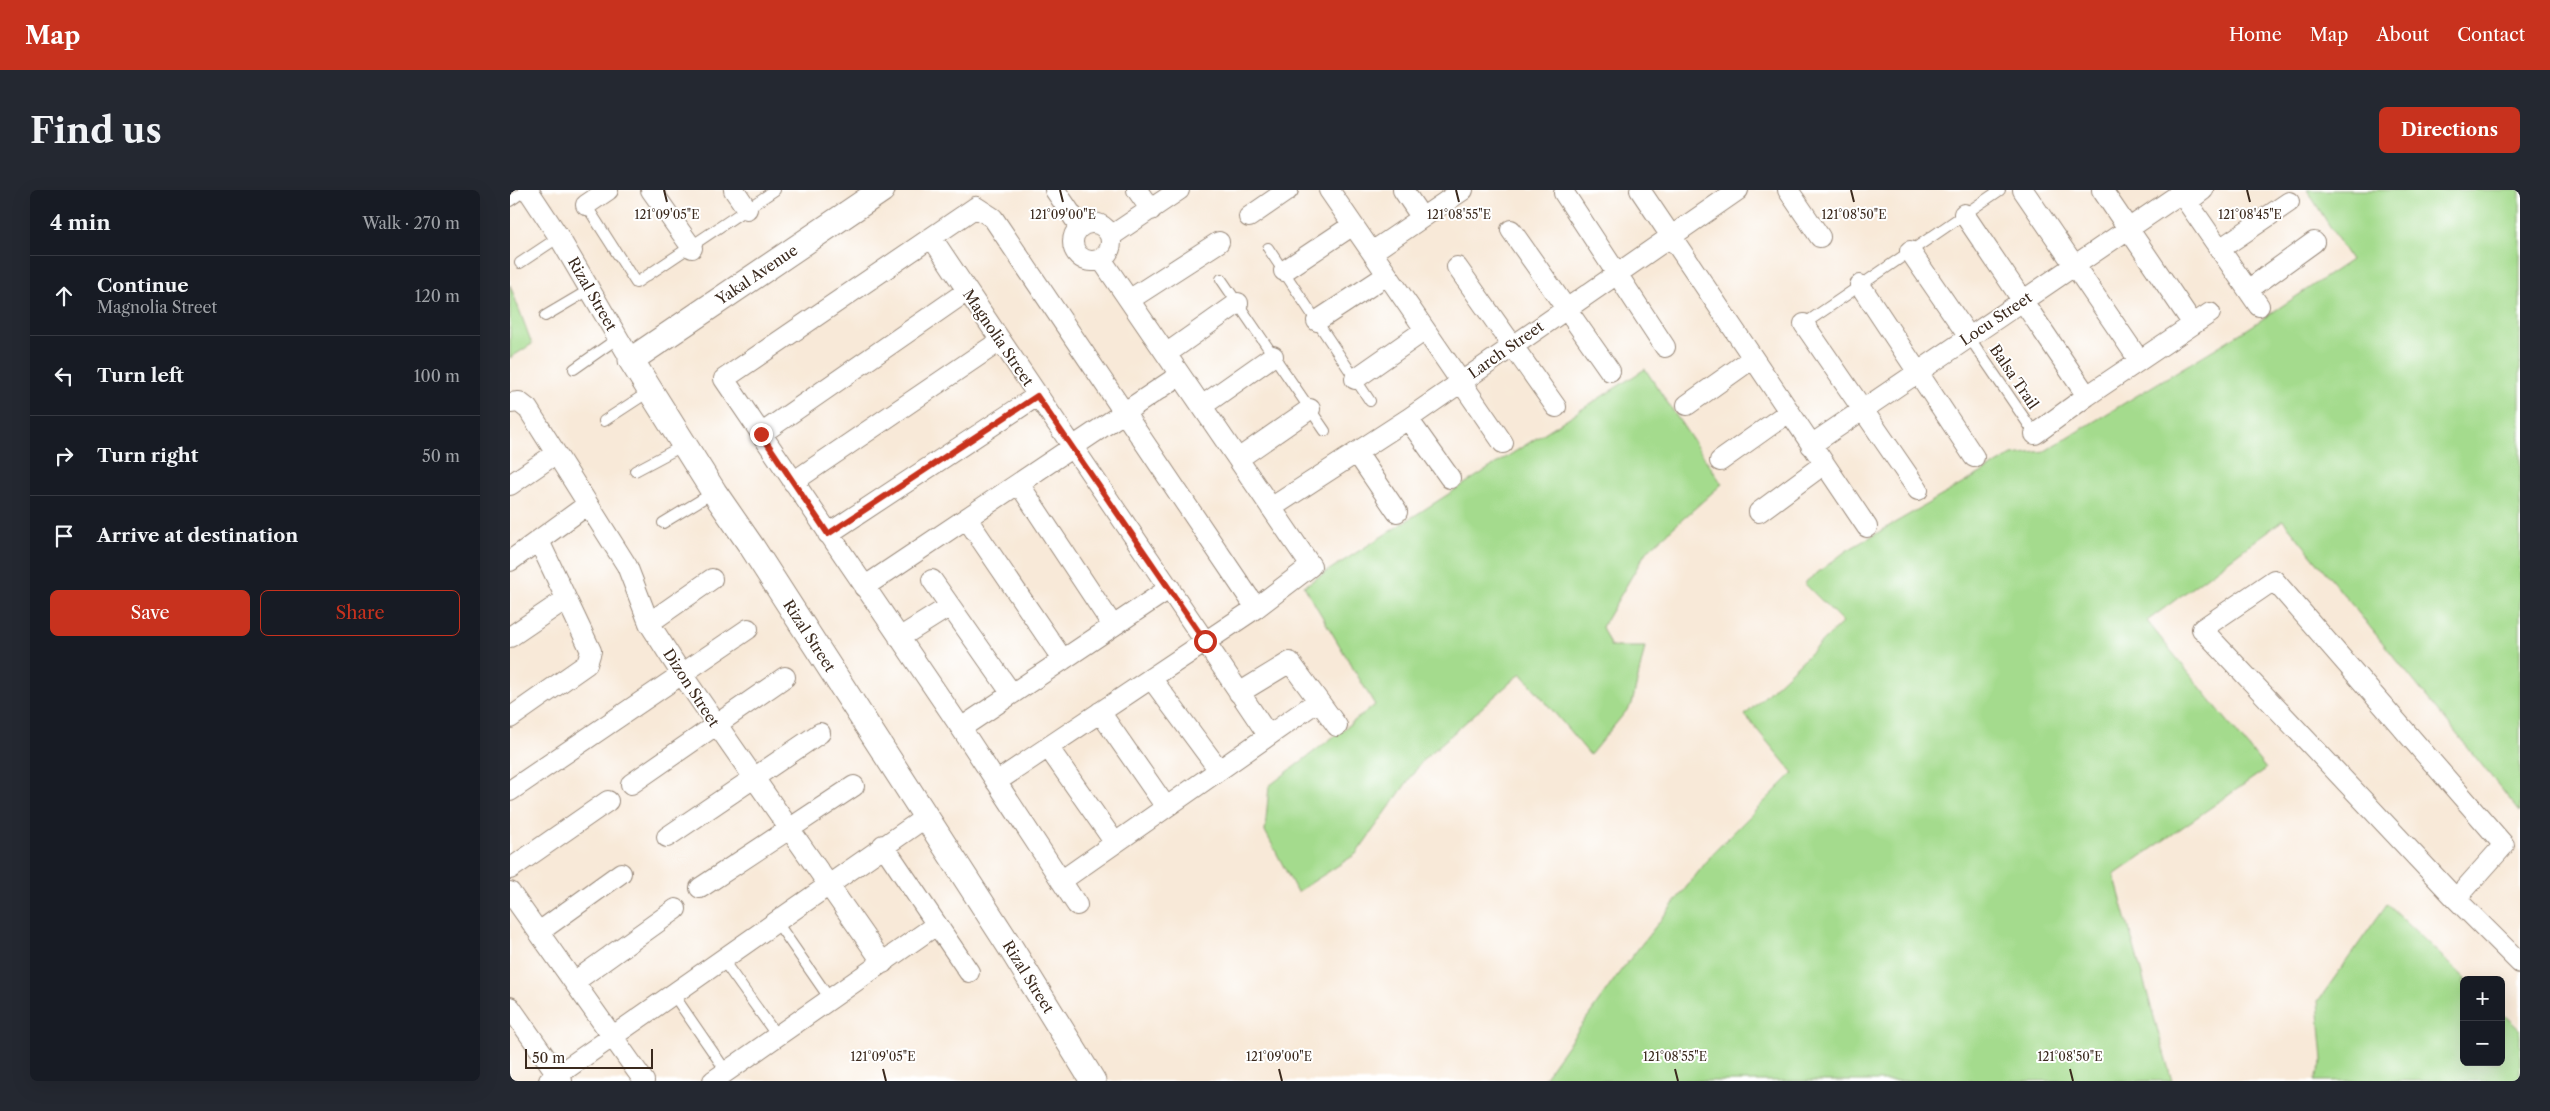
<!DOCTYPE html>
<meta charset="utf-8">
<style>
body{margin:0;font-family:"Libre Caslon Text",serif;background:#242831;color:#f1f3f6}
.controls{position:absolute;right:15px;bottom:15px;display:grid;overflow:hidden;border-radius:8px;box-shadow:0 5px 20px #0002}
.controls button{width:45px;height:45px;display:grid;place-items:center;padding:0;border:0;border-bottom:1px solid #363941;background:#171b24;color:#f1f3f6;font:25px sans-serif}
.scale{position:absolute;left:15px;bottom:12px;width:128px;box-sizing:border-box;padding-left:5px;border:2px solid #3b2a1e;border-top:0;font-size:14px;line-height:18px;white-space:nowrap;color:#3b2a1e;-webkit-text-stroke:4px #fff;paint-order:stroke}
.stop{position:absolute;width:15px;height:15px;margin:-11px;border:4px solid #c8321e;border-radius:50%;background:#fff}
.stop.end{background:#c8321e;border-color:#fff;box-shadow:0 1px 5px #0008}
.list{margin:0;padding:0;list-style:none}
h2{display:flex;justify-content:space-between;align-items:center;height:65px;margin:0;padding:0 20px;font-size:21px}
h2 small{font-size:16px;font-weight:400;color:#9ea1a6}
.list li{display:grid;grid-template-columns:32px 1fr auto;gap:15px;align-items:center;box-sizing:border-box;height:80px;padding:0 20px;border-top:1px solid #363941}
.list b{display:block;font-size:19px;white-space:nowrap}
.list p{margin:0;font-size:16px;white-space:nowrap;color:#9ea1a6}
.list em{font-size:16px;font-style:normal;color:#9ea1a6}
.actions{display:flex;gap:10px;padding:15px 20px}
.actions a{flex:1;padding:11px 0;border:1px solid #c8321e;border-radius:8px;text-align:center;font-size:18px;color:#c8321e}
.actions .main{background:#c8321e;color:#fff}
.icon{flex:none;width:28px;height:28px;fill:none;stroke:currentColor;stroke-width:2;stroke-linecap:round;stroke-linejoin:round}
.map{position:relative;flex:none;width:2010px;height:891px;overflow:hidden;border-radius:8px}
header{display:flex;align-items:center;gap:30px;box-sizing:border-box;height:70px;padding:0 25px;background:#c8321e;color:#fff}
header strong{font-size:24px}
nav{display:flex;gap:28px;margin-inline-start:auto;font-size:18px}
.intro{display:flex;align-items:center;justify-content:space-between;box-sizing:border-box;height:120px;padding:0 30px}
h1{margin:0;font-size:35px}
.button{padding:12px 22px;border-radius:8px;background:#c8321e;color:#fff;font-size:18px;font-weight:700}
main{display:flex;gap:30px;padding:0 30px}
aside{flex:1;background:#171b24;border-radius:8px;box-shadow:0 5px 20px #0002}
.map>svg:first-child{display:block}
.green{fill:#a4db8d;stroke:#708256}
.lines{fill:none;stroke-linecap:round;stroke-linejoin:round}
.service-casing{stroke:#9a8a7b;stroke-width:12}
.minor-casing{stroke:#9a8a7b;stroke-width:22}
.tertiary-casing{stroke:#9a8a7b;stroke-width:27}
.service{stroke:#fff;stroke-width:10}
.minor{stroke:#fff;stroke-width:20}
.tertiary{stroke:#fff;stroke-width:25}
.route{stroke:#c8321e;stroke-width:6}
.ticks{fill:none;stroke:#3b2a1e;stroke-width:2}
.labels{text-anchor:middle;stroke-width:4;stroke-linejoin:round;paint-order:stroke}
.street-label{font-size:15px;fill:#3b2a1e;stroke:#fff}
.ticks-label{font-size:12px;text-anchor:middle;fill:#3b2a1e;stroke:#fff;stroke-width:4;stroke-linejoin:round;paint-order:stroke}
</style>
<header>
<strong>Map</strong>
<nav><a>Home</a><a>Map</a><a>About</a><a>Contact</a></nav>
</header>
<div class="intro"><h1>Find us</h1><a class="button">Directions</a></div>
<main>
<aside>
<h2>4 min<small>Walk · 270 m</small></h2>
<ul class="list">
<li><svg class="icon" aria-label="ahead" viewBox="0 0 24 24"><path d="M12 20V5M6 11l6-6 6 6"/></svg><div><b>Continue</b><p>Magnolia Street</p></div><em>120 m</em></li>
<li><svg class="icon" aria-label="left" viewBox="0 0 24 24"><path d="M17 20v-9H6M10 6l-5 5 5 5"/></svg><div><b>Turn left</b></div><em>100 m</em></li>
<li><svg class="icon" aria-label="right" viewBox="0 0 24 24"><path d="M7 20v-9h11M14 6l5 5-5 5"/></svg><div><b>Turn right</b></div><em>50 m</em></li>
<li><svg class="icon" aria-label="arrive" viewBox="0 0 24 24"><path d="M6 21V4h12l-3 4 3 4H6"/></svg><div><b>Arrive at destination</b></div></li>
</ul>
<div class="actions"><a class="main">Save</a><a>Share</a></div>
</aside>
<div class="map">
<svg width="2010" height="891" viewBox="0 0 2010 891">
<rect width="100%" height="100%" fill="#fff"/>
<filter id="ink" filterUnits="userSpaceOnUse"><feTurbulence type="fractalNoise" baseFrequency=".02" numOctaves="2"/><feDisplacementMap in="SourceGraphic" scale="10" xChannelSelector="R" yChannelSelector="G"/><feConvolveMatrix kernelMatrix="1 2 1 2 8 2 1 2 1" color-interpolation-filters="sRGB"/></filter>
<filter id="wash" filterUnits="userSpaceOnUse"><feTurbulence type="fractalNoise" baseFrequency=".0096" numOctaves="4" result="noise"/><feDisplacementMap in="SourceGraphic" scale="20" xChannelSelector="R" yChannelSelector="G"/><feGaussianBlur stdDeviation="1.12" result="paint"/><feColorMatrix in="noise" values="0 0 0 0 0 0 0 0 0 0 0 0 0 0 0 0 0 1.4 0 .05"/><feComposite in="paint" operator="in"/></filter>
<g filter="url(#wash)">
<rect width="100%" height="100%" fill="#f8e9d8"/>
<!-- green -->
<path class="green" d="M1797,0H2010V622L1773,330L1637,431L1756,579L1604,685L1662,891H1032L1109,783L1204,662L1283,583L1235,525L1333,432L1294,393L1336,361L1502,265L1535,261L1739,138L1841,70Z
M0,95L22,154L0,168Z
M1135,179L1212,294L1136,362L1092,437L1101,457H1135L1122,514L1080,565L1011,483L913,570L846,664L787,702L755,641L759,596L865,515L794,396Z
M1877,714L1957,790H1954V872H1991V822L2010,840V891H1804L1813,870L1808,811Z"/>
</g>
<g filter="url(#ink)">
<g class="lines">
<defs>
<path id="service" d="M0,11L16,0
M76,15L126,93L265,0
M758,58L860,211
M10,73L49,47
M711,89L815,241
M35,126L79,100
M1294,134L1490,0
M1459,147L1525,244
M64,179L108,148
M94,231L140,201
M125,281L174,255
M153,333L204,302
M266,731L320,809
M212,769L267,846
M163,804L216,881"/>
<path id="minor" d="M18,0L49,47L121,170
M141,0L182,58
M224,0L237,19
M545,0L570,37
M627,0L641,20
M819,0L993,253
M893,0L912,28
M1130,0L1357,337
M1278,0L1310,47
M1513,0L1629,170
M1592,0L1683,134
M1669,0L1749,116
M1054,3L1155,157
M1677,12L1693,0
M76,15L98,0
M1454,24L1577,206
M739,27L778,0
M563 52a19 19 0 1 1 38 0a19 19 0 1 1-38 0Z
M1001,40L1100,181
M601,46L669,0
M422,48C533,215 647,379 758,545
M1710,59L1779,12
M1400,61L1459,147
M862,62L953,0
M947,77L1046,217
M774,81L843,35
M1350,95L1464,267
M1738,100L1804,52
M619,110L709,52
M807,131L877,85
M1294,134L1408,300
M656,164L728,113
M845,189L915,140
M0,213L9,212L18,219L117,376L139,433L171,483L373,773
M1177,215L1243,168
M692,216L763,166
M898,229L940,288
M251,244L457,101
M1525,244L1577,206L1700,123
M1301,255L1671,3
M847,263L887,322
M728,269L800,219
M1210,271L1279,222
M283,292L490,151
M509,294L603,436
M0,295L45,264
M761,318L898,229L1228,0
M1249,322L1314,274
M457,329L553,470
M318,344L527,206
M0,371L77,315
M422,390L502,504
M354,397L670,185
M139,433L202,389
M0,447L56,409
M389,448L440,416
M641,488L709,580
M729,503L780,472L827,536
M590,522L656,617
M0,528L77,474L81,461L29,351
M451,538L660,398
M538,557L605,653
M486,592L746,418L801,376L591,69
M121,594L275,487
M0,601L238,439
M157,647L310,543
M373,655L459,782
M0,679L98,611
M551,691L808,511
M190,698L344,596
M0,702L134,891
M1946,709L1994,655L1764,390L1692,439L1946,709L2010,773
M567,715L451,538L214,189L466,17L483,28L746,418
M29,742L111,683
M64,792L166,719
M0,817L52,891
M39,891L416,627
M203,891L426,735"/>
<path id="tertiary" d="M372,0L121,170L204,302L242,357L502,760L583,891"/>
</defs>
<!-- service casing -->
<use href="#service" class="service-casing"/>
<!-- minor casing -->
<use href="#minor" class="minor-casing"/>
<!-- tertiary casing -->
<use href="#tertiary" class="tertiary-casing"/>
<!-- service -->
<use href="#service" class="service"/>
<!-- minor -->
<use href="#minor" class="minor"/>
<!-- tertiary -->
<use href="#tertiary" class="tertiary"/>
</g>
</g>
<g class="lines" filter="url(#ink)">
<!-- route -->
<path class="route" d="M251,244L318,344L527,206L695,451"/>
</g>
<!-- ticks -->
<path class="ticks" d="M154,0L157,12M550,0L553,12M946,0L949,12M1341,0L1344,12M1737,0L1740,12M373,879L376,891M769,879L772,891M1165,879L1168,891M1560,879L1563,891"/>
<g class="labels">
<!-- street labels -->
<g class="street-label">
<text transform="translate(247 85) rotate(-34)" y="5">Yakal Avenue</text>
<text transform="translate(82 104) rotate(60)" y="5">Rizal Street</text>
<text transform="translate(1486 129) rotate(-34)" y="5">Locu Street</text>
<text transform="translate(488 148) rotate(56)" y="5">Magnolia Street</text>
<text transform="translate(996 160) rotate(-35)" y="5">Larch Street</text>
<text transform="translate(1504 187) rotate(56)" y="5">Balsa Trail</text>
<text transform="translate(299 446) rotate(57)" y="5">Rizal Street</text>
<text transform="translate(181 498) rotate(57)" y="5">Dizon Street</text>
<text transform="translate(518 787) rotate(58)" y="5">Rizal Street</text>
</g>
</g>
<g class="ticks-label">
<text x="157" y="29">121°09'05"E</text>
<text x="553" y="29">121°09'00"E</text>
<text x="949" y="29">121°08'55"E</text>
<text x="1344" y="29">121°08'50"E</text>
<text x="1740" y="29">121°08'45"E</text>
<text x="373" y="871">121°09'05"E</text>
<text x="769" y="871">121°09'00"E</text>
<text x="1165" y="871">121°08'55"E</text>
<text x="1560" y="871">121°08'50"E</text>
</g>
</svg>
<div class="controls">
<button>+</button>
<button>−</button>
</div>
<div class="scale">50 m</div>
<div class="stop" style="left:695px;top:451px"></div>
<div class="stop end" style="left:251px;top:244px"></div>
</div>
</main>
